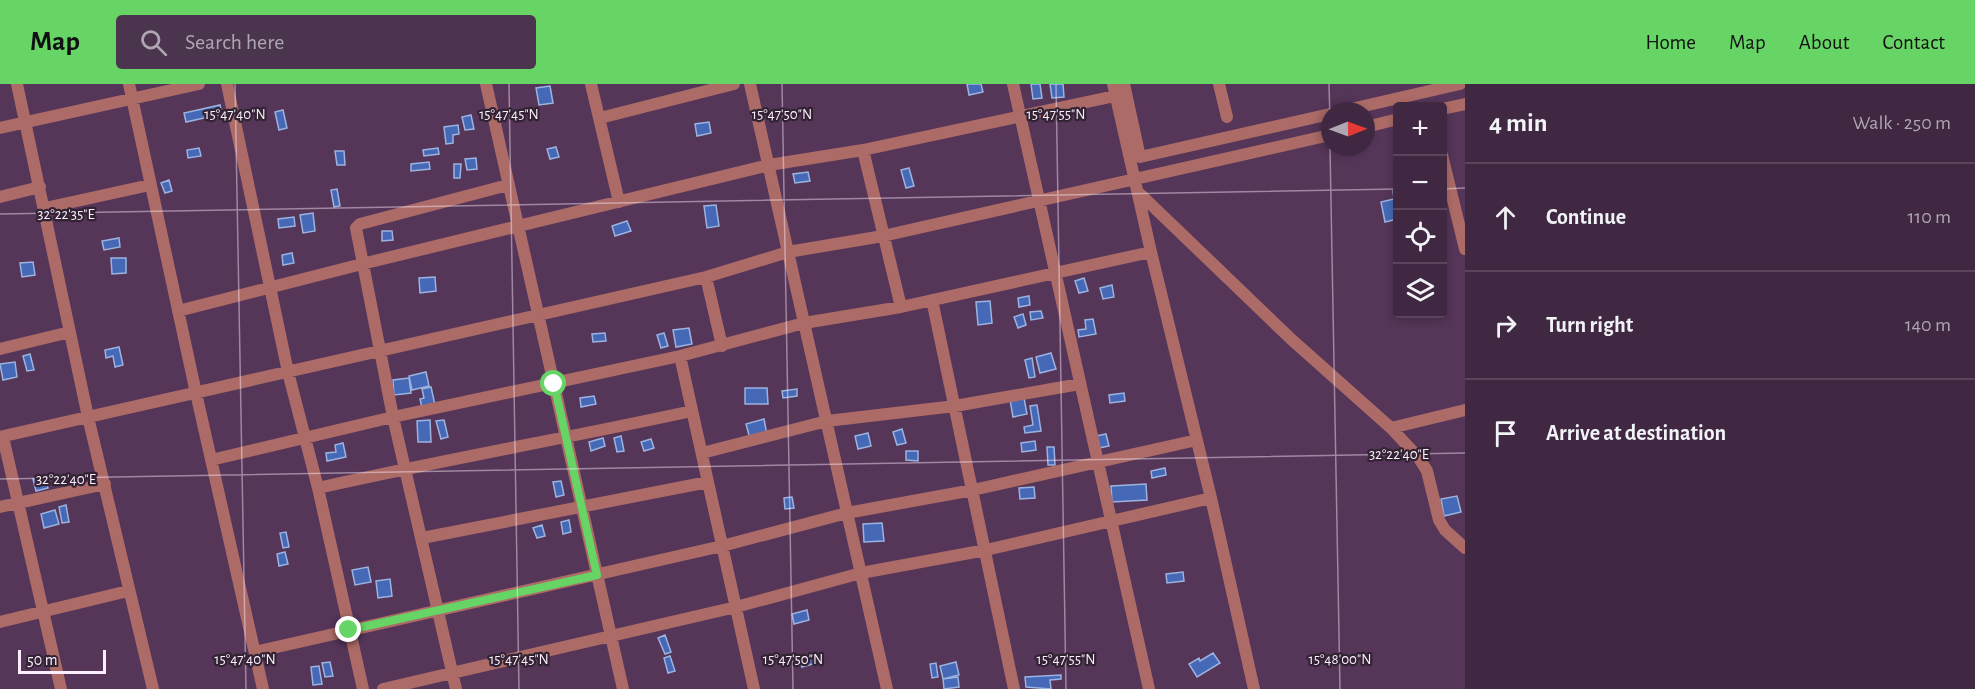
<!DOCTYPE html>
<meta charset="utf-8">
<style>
body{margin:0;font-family:"Alegreya Sans",sans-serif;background:#4b344d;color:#f1f3f6}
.controls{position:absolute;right:18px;top:18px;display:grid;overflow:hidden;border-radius:6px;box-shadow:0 3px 9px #0003}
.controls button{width:54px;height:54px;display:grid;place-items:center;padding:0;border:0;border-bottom:2px solid #59445b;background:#402842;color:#f1f3f6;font:30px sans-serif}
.compass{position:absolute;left:1321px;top:18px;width:54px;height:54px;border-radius:50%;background:#402842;box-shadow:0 3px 9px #0003;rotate:89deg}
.scale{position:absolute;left:18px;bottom:15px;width:88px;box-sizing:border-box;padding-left:6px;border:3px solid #fdeeff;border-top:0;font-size:16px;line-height:21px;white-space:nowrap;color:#fdeeff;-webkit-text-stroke:4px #322333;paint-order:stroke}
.stop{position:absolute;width:18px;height:18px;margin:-14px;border:4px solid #67d466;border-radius:50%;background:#fff}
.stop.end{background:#67d466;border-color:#fff;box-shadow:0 2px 6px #0008}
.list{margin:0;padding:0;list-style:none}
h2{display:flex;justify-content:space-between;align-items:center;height:78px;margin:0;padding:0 24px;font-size:26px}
h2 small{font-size:20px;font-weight:400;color:#aea6b2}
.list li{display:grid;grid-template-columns:39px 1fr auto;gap:18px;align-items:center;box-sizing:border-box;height:108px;padding:0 24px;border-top:2px solid #59445b}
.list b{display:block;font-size:22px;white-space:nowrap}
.list em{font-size:20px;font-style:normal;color:#aea6b2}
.icon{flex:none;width:33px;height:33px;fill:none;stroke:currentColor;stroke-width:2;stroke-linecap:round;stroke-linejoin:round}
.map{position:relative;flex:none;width:1465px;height:605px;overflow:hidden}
header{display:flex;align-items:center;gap:36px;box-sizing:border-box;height:84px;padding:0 30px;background:#67d466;color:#111}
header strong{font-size:28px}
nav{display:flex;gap:33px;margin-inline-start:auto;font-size:21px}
.search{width:420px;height:54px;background:#4b344d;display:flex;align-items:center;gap:15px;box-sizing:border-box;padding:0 21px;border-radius:6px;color:#aea6b2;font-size:22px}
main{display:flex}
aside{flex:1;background:#402842}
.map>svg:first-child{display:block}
.building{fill:#4569b6;stroke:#9cb3e0;stroke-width:1.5}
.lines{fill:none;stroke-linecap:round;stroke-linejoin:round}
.minor{stroke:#ac6b67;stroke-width:12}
.route{stroke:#67d466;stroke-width:8}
.ticks{fill:none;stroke:#fdeeff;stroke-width:1.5;stroke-opacity:0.45}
.ticks-label{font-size:15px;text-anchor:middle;fill:#fdeeff;stroke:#322333;stroke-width:4.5;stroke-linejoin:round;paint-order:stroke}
</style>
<header>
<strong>Map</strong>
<div class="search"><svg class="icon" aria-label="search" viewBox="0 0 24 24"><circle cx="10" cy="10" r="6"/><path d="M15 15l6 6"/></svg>Search here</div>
<nav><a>Home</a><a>Map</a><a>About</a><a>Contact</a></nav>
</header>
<main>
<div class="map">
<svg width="1465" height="605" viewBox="0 0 1465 605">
<rect width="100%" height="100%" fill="#553558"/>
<!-- building -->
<path class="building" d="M967,0H981L983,8L969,11Z
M1031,0H1040L1042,14L1033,15Z
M1050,0H1063L1064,13L1052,14Z
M550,2L553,19L539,21L536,4Z
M220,21L222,30L186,38L184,29Z
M283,26L287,44L279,46L275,28Z
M471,31L474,45L465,46L462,33Z
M709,38L711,49L697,52L695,40Z
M458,41L459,50L453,51V59L446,60L444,43Z
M556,63L559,73L550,75L547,65Z
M199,64L201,72L188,74L187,66Z
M438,64L439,70L424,72L423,66Z
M335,67H344L345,81H337Z
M476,74L477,85L467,86L465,75Z
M429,78L430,85L411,87V80Z
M454,80H461L460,94H454Z
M909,84L914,102L906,104L901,86Z
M808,88L810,97L795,99L793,90Z
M169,96L172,107L165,109L161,99Z
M337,105L340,122L334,123L331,106Z
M1398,106V135L1385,138L1381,118L1394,115L1393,107Z
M716,121L719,142L707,144L704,122Z
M313,129L315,147L303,149L300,131Z
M294,133L295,142L279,144L278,135Z
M627,137L631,147L615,152L612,142Z
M382,147H392L393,156L382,157Z
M119,154L120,163L104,166L102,157Z
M292,169L294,179L283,181L282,171Z
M111,174H126V189L112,190Z
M33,178L35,191L22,193L20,179Z
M435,193L436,207L420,209L419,194Z
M1084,194L1088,207L1079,209L1075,197Z
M1112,201L1114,213L1103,215L1100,204Z
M1029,212L1030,221L1019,223L1018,214Z
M990,217L992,239L978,241L976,218Z
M1041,227L1043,234L1031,236L1030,228Z
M1023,230L1026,241L1018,244L1014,233Z
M1093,235L1096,250L1079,253L1078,246L1086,245L1085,236Z
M689,244L692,260L676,263L673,246Z
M605,249L606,257L593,258L592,250Z
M664,249L668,262L661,264L657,251Z
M119,263L123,281L115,283L113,272L106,274L105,266Z
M1051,269L1056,285L1040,289L1036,273Z
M30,270L34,286L27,287L23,272Z
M1032,274L1035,293L1029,294L1025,276Z
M15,278L17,293L3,296L0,280Z
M426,288L429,302L412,306L409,292Z
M409,294L411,309L394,311L393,296Z
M431,303L435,321L422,324L420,315L424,314L422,305Z
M745,304H767L768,320H745Z
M797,305V312L783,314L782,307Z
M1124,309L1125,317L1110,319L1109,311Z
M594,312L596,320L581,323L580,314Z
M1024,314L1027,330L1013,333L1010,316Z
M1037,321L1041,347L1025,349L1024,343L1033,341L1030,322Z
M764,335L767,351L750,355L746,340Z
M430,336L431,358H418L417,337Z
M444,336L448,353L441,355L436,337Z
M902,345L906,359L897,361L893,348Z
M868,349L871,362L858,365L855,352Z
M1106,350L1109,362L1099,364L1096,352Z
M621,352L624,367L617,368L614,354Z
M603,354L605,362L591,367L589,358Z
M651,355L654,364L644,367L641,358Z
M1035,357L1036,366L1022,368L1021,359Z
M343,359L346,373L327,377L326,369L336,368L335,361Z
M1047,363H1054L1055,381H1048Z
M906,367H918V377L906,376Z
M1165,384L1166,391L1152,394L1151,387Z
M45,392L48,404L36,407L33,395Z
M561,397L564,411L556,413L553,398Z
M1146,400L1147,416L1112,418L1111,402Z
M1034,403L1035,414L1020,415L1019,404Z
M1457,412L1461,428L1444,432L1441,415Z
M792,413L794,424L785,425L784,414Z
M66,421L69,438L62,439L59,423Z
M55,426L59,440L44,444L41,430Z
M569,436L571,448L563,450L561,438Z
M882,439L884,457L864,458L863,440Z
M542,441L545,452L537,454L533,444Z
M286,448L289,463L283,464L280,449Z
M285,468L288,480L279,482L277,470Z
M368,483L371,498L355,501L352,486Z
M1183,488L1184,497L1167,499L1166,490Z
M390,495L392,512L378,514L376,497Z
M807,526L809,536L794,540L792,530Z
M665,551L671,568L665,570L658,554Z
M813,569L816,579L802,583L799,574Z
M1213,569L1220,579L1197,593L1189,580L1199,574L1200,577Z
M670,572L675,587L668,589L664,574Z
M330,578L333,592L325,593L322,579Z
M956,578L959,591L943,595L940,582Z
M936,579L938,593L932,594L930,580Z
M319,582L322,600L313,601L311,583Z
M1061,591V595L1050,596L1051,605L1026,603L1025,593Z
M958,593L959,603L944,605L943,595Z"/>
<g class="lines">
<!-- minor -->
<path class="minor" d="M17,0L88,333L153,605
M129,0L196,309L263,605
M227,0L288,288L318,404L363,605
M486,0L623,605
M591,0L619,118
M750,0L887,605
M1013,0L1149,605
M1113,0L1151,168L1211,414L1254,605
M1124,0L1140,73L1330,30
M1219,0L1227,33
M1442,25L1465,20
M1342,27L1460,0
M600,34L734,0
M1366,43L1398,35
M0,44L199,0
M863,66L901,223
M1442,71L1465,165
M1137,107L1291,255L1391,344L1419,374L1427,387L1439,436L1445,446L1465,464
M0,113L40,103
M45,124L150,101
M706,193L722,262
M932,216L1014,605
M178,227L362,180L769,81L863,66L1115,12
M0,265L70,248
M680,272L754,605
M1391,344L1465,326
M0,353L706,193L788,168L883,152L1330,51
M3,353L61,605
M702,369L827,337L955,322L1080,300
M211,376L393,333L680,272L804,239L901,223L1151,168
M318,404C442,376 568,354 692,327
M0,423L105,400
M422,454L708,398
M0,538L128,507
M255,568L722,462L847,429L973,406L1197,356
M383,605L736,523L861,489L986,466L1211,414
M456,605L393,333L356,144L360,140L508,101"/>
</g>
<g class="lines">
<!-- route -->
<path class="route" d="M349,546L597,491L554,300"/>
</g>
<!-- ticks -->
<path class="ticks" d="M235,0L246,605M509,0L519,605M782,0L793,605M1056,0L1066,605M1329,0L1330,37M1330,63L1340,605M1442,105L1465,104M0,130L1398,105M0,395L1465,369"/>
<g class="ticks-label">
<text x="235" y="35">15°47'40"N</text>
<text x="509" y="35">15°47'45"N</text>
<text x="782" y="35">15°47'50"N</text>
<text x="1056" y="35">15°47'55"N</text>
<text x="66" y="135">32°22'35"E</text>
<text x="1399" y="375">32°22'40"E</text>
<text x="66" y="400">32°22'40"E</text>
<text x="245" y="580">15°47'40"N</text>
<text x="519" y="580">15°47'45"N</text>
<text x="793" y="580">15°47'50"N</text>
<text x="1066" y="580">15°47'55"N</text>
<text x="1340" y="580">15°48'00"N</text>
</g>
</svg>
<div class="controls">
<button>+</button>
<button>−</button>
<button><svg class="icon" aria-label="locate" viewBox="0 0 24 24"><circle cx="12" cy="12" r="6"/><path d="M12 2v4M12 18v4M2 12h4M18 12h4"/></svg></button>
<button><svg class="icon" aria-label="layers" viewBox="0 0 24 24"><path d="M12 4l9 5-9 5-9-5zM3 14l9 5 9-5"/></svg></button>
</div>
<svg class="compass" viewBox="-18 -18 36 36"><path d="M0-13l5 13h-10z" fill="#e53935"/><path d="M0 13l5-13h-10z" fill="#aea6b2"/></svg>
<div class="scale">50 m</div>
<div class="stop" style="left:554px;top:300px"></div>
<div class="stop end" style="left:349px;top:546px"></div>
</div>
<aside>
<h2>4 min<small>Walk · 250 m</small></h2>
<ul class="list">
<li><svg class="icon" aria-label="ahead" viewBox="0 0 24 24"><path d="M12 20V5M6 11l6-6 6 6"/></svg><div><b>Continue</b></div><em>110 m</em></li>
<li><svg class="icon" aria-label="right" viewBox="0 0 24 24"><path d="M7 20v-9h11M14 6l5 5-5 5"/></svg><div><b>Turn right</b></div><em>140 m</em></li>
<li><svg class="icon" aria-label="arrive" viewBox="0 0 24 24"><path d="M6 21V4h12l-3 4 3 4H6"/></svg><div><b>Arrive at destination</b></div></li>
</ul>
</aside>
</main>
